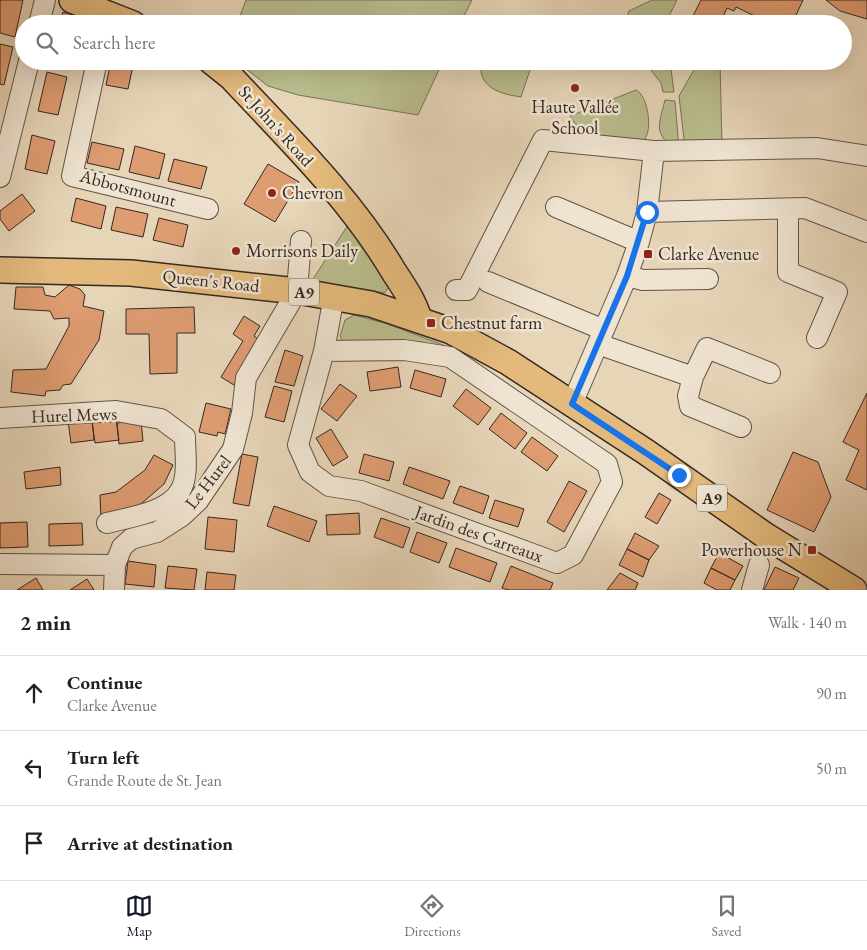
<!DOCTYPE html>
<meta charset="utf-8">
<style>
body{margin:0;font-family:"EB Garamond",serif;background:#f2f2f2;color:#202124}
.stop{position:absolute;width:15px;height:15px;margin:-11px;border:4px solid #1a73e8;border-radius:50%;background:#fff}
.stop.end{background:#1a73e8;border-color:#fff;box-shadow:0 1px 5px #0008}
.list{margin:0;padding:0;list-style:none}
h2{display:flex;justify-content:space-between;align-items:center;height:65px;margin:0;padding:0 20px;font-size:21px}
h2 small{font-size:16px;font-weight:400;color:#757577}
.list li{display:grid;grid-template-columns:32px 1fr auto;gap:15px;align-items:center;box-sizing:border-box;height:75px;padding:0 20px;border-top:1px solid #e0e0e0}
.list b{display:block;font-size:19px;white-space:nowrap}
.list p{margin:0;font-size:16px;white-space:nowrap;color:#757577}
.list em{font-size:16px;font-style:normal;color:#757577}
.icon{flex:none;width:28px;height:28px;fill:none;stroke:currentColor;stroke-width:2;stroke-linecap:round;stroke-linejoin:round}
.map{position:relative;flex:none;width:867px;height:590px;overflow:hidden}
.search{position:absolute;background:#fff;box-shadow:0 5px 20px #0002;left:15px;right:15px;top:15px;height:55px;display:flex;align-items:center;gap:12px;box-sizing:border-box;padding:0 18px;border-radius:28px;color:#757577;font-size:19px}
.sheet{height:290px;background:#fff}
nav{display:flex;justify-content:space-around;align-items:center;box-sizing:border-box;height:70px;border-top:1px solid #e0e0e0;background:#fff;font-size:14px;color:#757577}
nav a{display:grid;justify-items:center;gap:2px}
nav .on{color:#111827}
.map>svg:first-child{display:block}
.green{fill:#b9bc8d;stroke:#777258}
.building{fill:#de9c71;stroke:#352823}
.lines{fill:none;stroke-linecap:round;stroke-linejoin:round}
.minor-casing{stroke:#625348;stroke-width:22}
.major-casing{stroke:#352823;stroke-width:28}
.minor{stroke:#efe4d1;stroke-width:20}
.major{stroke:#e4ba7c;stroke-width:25}
.route{stroke:#1a73e8;stroke-width:6}
.poi-dot{fill:#8f2418;stroke:#efe4d1;stroke-width:2}
.labels{text-anchor:middle;stroke-width:5;stroke-linejoin:round;paint-order:stroke}
.shield{fill:#efe4d1;stroke:#6d6057;stroke-width:1}
.shield-label{font-size:16px;font-weight:bold;fill:#352823}
.poi-label{font-size:18px;fill:#352823;stroke:#efe4d1;text-anchor:start}
.street-label{font-size:18px;fill:#352823;stroke:#efe4d1}
</style>
<div class="map">
<svg width="867" height="590" viewBox="0 0 867 590">
<rect width="100%" height="100%" fill="#e7d5b8"/>
<filter id="stains"><feTurbulence type="fractalNoise" baseFrequency=".004" numOctaves="4"/><feColorMatrix values="0 0 0 0 .2 0 0 0 0 .09 0 0 0 0 .02 0 0 0 .5 -.17"/></filter>
<radialGradient id="worn" r=".72"><stop offset=".6" stop-color="#630" stop-opacity="0"/><stop offset="1" stop-color="#630" stop-opacity=".3"/></radialGradient>
<!-- green -->
<path class="green" d="M246,0H472L460,24H237Z
M652,0H677L665,24H625L629,11Z
M236,61H443L418,115L298,95L268,86Z
M481,61L497,63L533,61L521,97C501,94 477,88 481,61Z
M644,61H670L674,92H663L661,83Z
M699,61H720L722,145L685,148L679,96Z
M636,90C648,95 653,131 644,140L589,136L576,125L570,116Z
M665,100L675,101L679,149C652,137 659,124 665,100Z
M348,225L391,283L385,293L314,281L313,279Z
M354,315L385,323L459,351L420,342H343L340,336L345,320Z"/>
<!-- building -->
<path class="building" d="M0,0H23L15,37L0,33Z
M701,0H803L792,24H771L736,7L734,11L727,8L720,24H689Z
M826,0H867V19L840,11Z
M63,12L83,18L82,24H59Z
M0,44L13,47L4,85L0,84Z
M111,61H134L128,89L106,85Z
M47,72L67,77L58,115L38,111Z
M32,135L55,141L47,174L25,169Z
M92,142L124,149L119,170L87,163Z
M135,146L165,154L159,179L129,172Z
M174,159L207,167L201,189L168,181Z
M268,164L299,182L275,222L244,204Z
M22,194L35,211L9,231L0,219V211Z
M76,198L106,206L101,229L71,221Z
M116,207L148,214L143,237L111,230Z
M159,218L188,225L183,247L153,240Z
M69,285L80,289L85,295L83,306L104,311L99,340L71,384L63,385L60,390L46,391L45,396L11,392L13,370L46,369L69,326V318L54,319L50,311L14,309L16,287H43L45,295L55,297Z
M194,307L195,333H177V373L150,374L149,334H126V309Z
M244,316L260,326L254,336L261,341L234,385L221,377L243,341L233,334Z
M285,350L303,356L294,386L275,382Z
M398,367L401,387L370,391L367,372Z
M415,370L446,379L441,397L410,388Z
M340,384L357,396L337,421L321,409Z
M274,386L292,391L284,422L265,417Z
M466,389L491,408L478,425L453,406Z
M867,393V490L846,480L859,450L843,442Z
M206,403L231,409L225,434L218,432L217,436L199,432Z
M501,413L527,433L515,449L489,429Z
M92,418L94,440L71,443L68,421Z
M116,419L119,440L95,443L92,422Z
M141,420L143,441L119,444L117,423Z
M331,429L348,457L333,466L316,438Z
M532,437L558,456L547,471L521,452Z
M793,452L818,462L831,497L814,532L767,510Z
M242,454L258,457L249,506L233,503Z
M364,454L394,462L389,481L359,473Z
M154,455L173,465L164,484L127,516L101,519L100,495L116,492L145,470Z
M60,467L61,485L26,489L24,472Z
M409,467L450,481L443,499L403,484Z
M569,481L587,491L564,532L547,522Z
M460,486L489,496L483,514L453,503Z
M659,493L671,500L657,524L645,517Z
M495,500L524,509L518,527L489,518Z
M274,506L317,521L309,542L267,526Z
M359,513L360,534L327,535L326,515Z
M208,517L237,520L234,552L205,549Z
M381,518L410,528L403,548L374,537Z
M27,522L28,547L0,548V523Z
M82,523L83,545L49,546V524Z
M417,532L447,543L439,563L410,552Z
M635,533L659,546L649,560L627,549Z
M456,548L497,563L490,582L449,567Z
M627,549L649,560L643,577L619,565Z
M719,553L743,566L735,580L711,568Z
M128,561L156,565L154,587L125,584Z
M168,566L197,569L194,590L165,588Z
M511,566L553,583L550,590H509L502,588Z
M775,567L799,578L793,590H764Z
M711,568L735,580L730,590H717L704,583Z
M207,572L236,575L234,590H205Z
M620,573L638,583L635,590H607Z
M36,578L43,590H17Z
M87,579L94,590H70Z"/>
<g class="lines">
<defs>
<path id="minor" d="M39,24L45,0
M97,61L72,176L208,209
M0,177L29,61
M556,207L639,242
M788,209V272L837,292L817,338
M647,212L805,208L867,232
M627,276L643,280L708,279
M488,282L604,330
M456,290H467L543,140L654,151L817,148L867,156
M598,344L693,377L688,396L690,406L741,427
M324,351L404,350L450,357L607,464L612,482L573,555L557,563L361,491L329,486L310,472L298,445L324,351L334,296
M693,377L707,348L770,373
M572,404L627,276L639,242L647,212L654,151
M0,418L116,411L161,419L185,437C185,453 189,477 180,491C167,513 129,517 107,523
M0,564L115,565
M114,590L115,565L122,547L131,539L157,532L182,516L198,501L233,449L242,413L246,378L297,291L301,241
M752,590L759,565"/>
<path id="major" d="M72,0L133,24
M211,61L231,77C289,139 351,199 394,272C404,287 414,302 419,319
M0,270L131,273L297,291L371,304L451,331L508,362L646,452L766,536L854,590"/>
</defs>
<!-- minor casing -->
<use href="#minor" class="minor-casing"/>
<!-- major casing -->
<use href="#major" class="major-casing"/>
<!-- minor -->
<use href="#minor" class="minor"/>
<!-- major -->
<use href="#major" class="major"/>
</g>
<g class="lines">
<!-- route -->
<path class="route" d="M647,212L627,276L572,404L679,475"/>
</g>
<!-- markers -->
<g class="poi-dot">
<circle cx="575" cy="88" r="5"/>
<circle cx="272" cy="193" r="5"/>
<circle cx="236" cy="251" r="5"/>
<rect x="643" y="249" width="10" height="10" rx="2.5"/>
<rect x="426" y="318" width="10" height="10" rx="2.5"/>
<rect x="807" y="545" width="10" height="10" rx="2.5"/>
</g>
<g class="labels">
<!-- shield labels -->
<g class="shield">
<rect x="289" y="278.5" width="30" height="27" rx="4"/>
<rect x="697" y="484.5" width="30" height="27" rx="4"/>
</g>
<g class="shield-label">
<text x="304" y="298">A9</text>
<text x="712" y="504">A9</text>
</g>
<!-- poi labels -->
<g class="poi-label">
<text x="575" y="113" text-anchor="middle">Haute Vallée<tspan x="575" dy="21">School</tspan></text>
<text x="282" y="199">Chevron</text>
<text x="246" y="257">Morrisons Daily</text>
<text x="658" y="260">Clarke Avenue</text>
<text x="441" y="329">Chestnut farm</text>
<text x="802" y="556" text-anchor="end">Powerhouse N</text>
</g>
<!-- street labels -->
<g class="street-label">
<text transform="translate(276 126) rotate(48)" y="6">St John's Road</text>
<text transform="translate(128 188) rotate(15)" y="6">Abbotsmount</text>
<text transform="translate(211 281) rotate(6)" y="6">Queen's Road</text>
<text transform="translate(74 415) rotate(-2)" y="6">Hurel Mews</text>
<text transform="translate(208 482) rotate(-52)" y="6">Le Hurel</text>
<text transform="translate(479 534) rotate(20)" y="6">Jardin des Carreaux</text>
</g>
</g>
<rect width="100%" height="100%" filter="url(#stains)"/>
<rect width="100%" height="100%" fill="url(#worn)"/>
</svg>
<div class="stop" style="left:647px;top:212px"></div>
<div class="stop end" style="left:679px;top:475px"></div>
<div class="search"><svg class="icon" aria-label="search" viewBox="0 0 24 24"><circle cx="10" cy="10" r="6"/><path d="M15 15l6 6"/></svg>Search here</div>
</div>
<section class="sheet">
<h2>2 min<small>Walk · 140 m</small></h2>
<ul class="list">
<li><svg class="icon" aria-label="ahead" viewBox="0 0 24 24"><path d="M12 20V5M6 11l6-6 6 6"/></svg><div><b>Continue</b><p>Clarke Avenue</p></div><em>90 m</em></li>
<li><svg class="icon" aria-label="left" viewBox="0 0 24 24"><path d="M17 20v-9H6M10 6l-5 5 5 5"/></svg><div><b>Turn left</b><p>Grande Route de St. Jean</p></div><em>50 m</em></li>
<li><svg class="icon" aria-label="arrive" viewBox="0 0 24 24"><path d="M6 21V4h12l-3 4 3 4H6"/></svg><div><b>Arrive at destination</b></div></li>
</ul>
</section>
<nav>
<a class="on"><svg class="icon" aria-label="map" viewBox="0 0 24 24"><path d="M3 6l6-2 6 2 6-2v14l-6 2-6-2-6 2zM9 4v14M15 6v14"/></svg>Map</a>
<a><svg class="icon" aria-label="directions" viewBox="0 0 24 24"><path d="M12 3l9 9-9 9-9-9zM9 14v-3h6M13 9l2 2-2 2"/></svg>Directions</a>
<a><svg class="icon" aria-label="saved" viewBox="0 0 24 24"><path d="M7 4h10v16l-5-4-5 4z"/></svg>Saved</a>
</nav>
